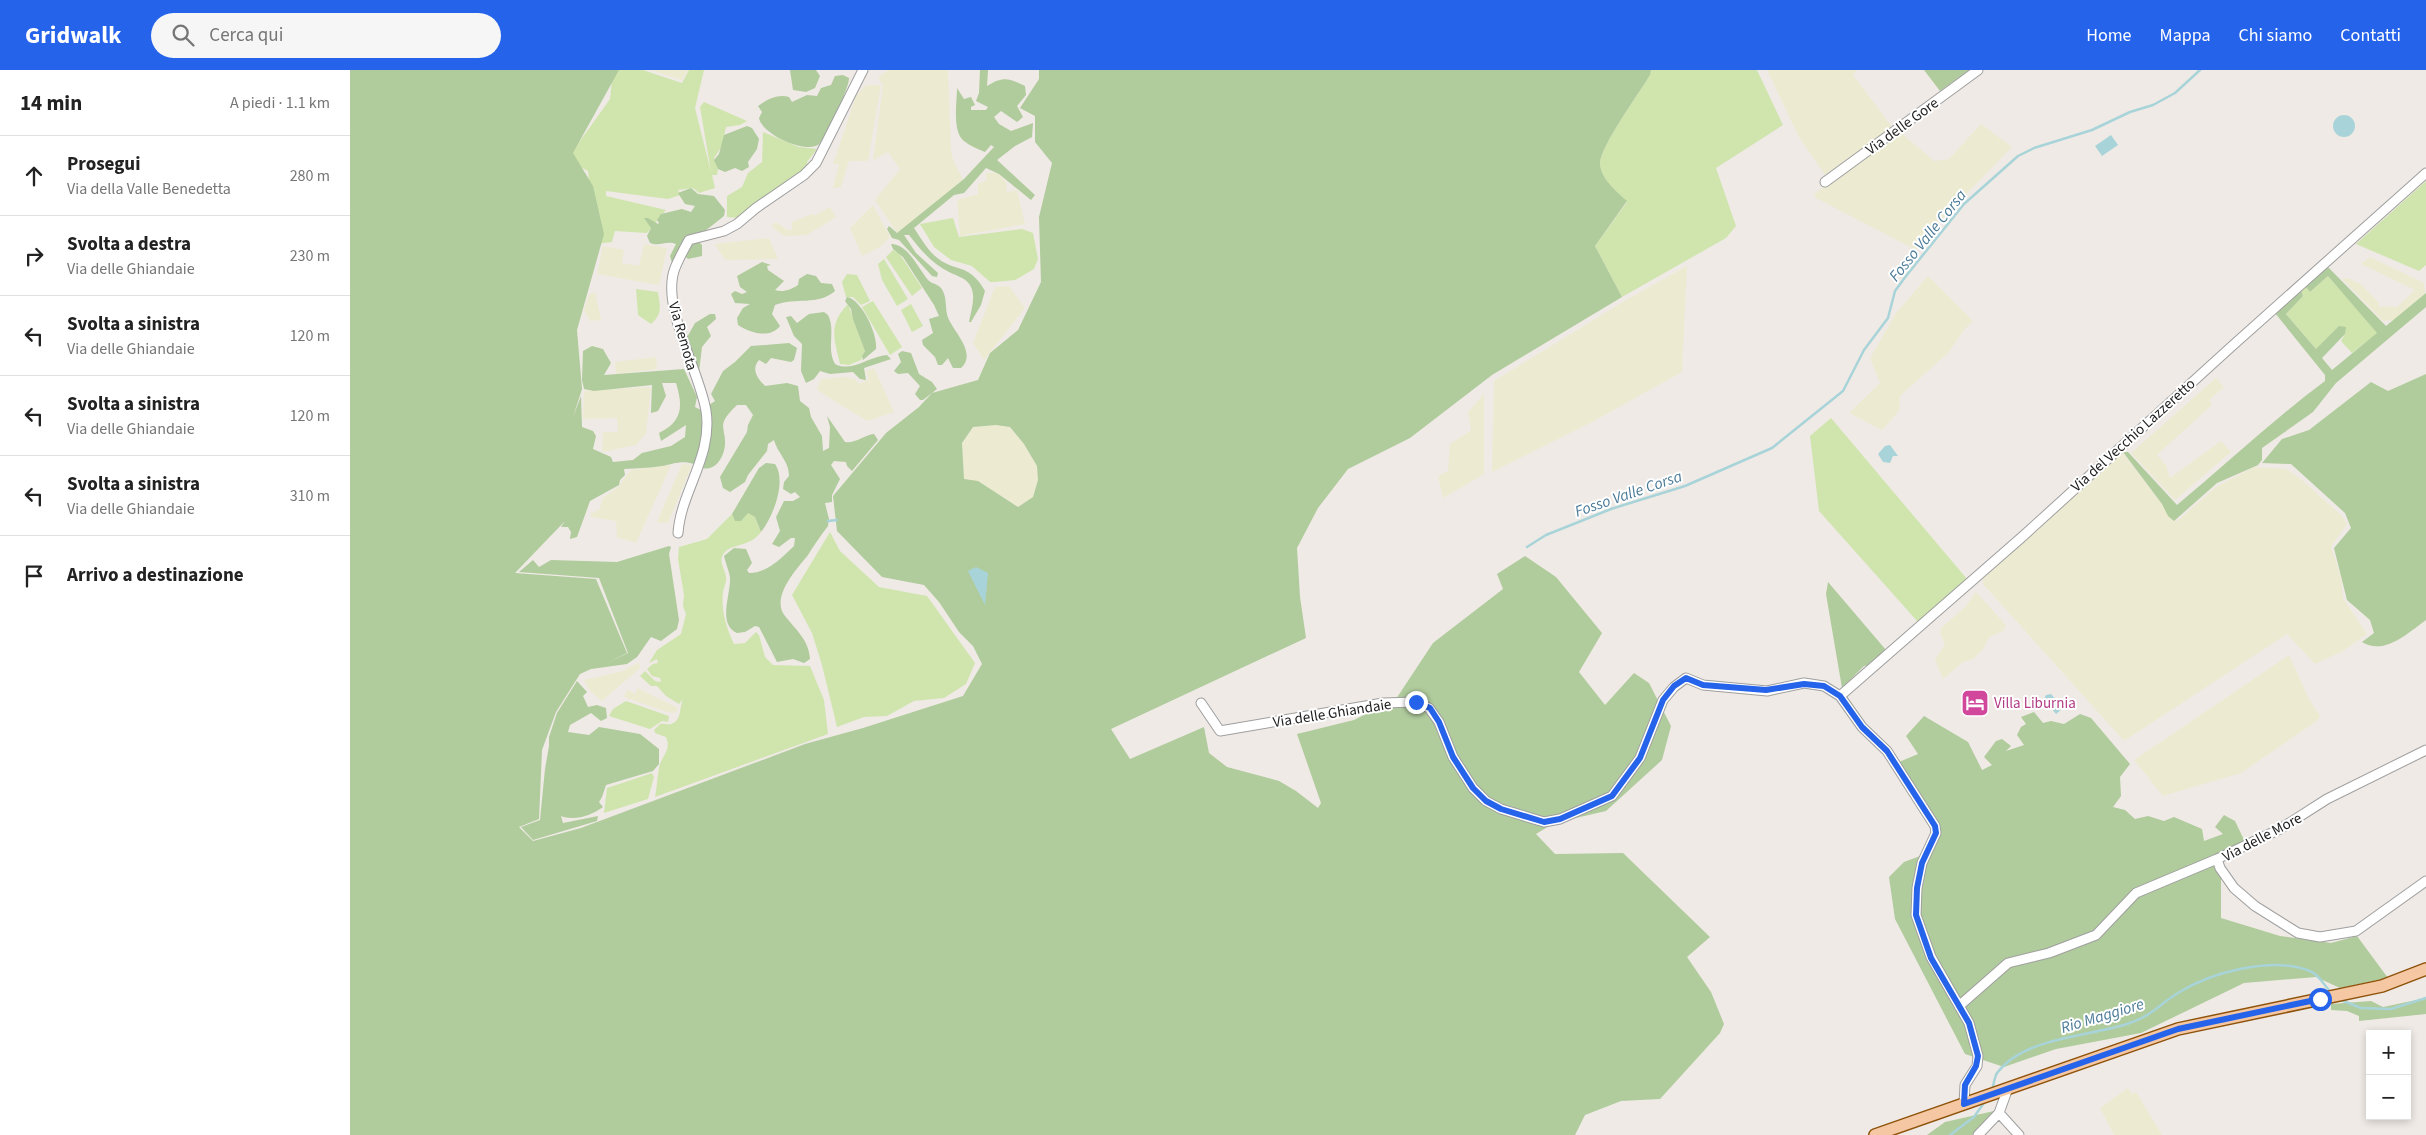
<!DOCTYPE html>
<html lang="it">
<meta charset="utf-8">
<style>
body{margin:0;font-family:"Source Sans 3",sans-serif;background:#f6f6f6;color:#222}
.controls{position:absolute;right:15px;bottom:15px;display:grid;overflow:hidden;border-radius:0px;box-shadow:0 2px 8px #0003}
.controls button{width:45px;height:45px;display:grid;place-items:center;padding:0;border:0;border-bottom:1px solid #e0e0e0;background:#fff;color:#222;font:25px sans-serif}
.stop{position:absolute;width:15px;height:15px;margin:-11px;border:4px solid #2563eb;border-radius:50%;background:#fff}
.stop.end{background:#2563eb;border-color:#fff;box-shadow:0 1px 5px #0008}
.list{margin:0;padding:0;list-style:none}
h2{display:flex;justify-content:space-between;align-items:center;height:65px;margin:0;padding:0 20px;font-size:21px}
h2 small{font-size:16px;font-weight:400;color:#767676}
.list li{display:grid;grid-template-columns:32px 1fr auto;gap:15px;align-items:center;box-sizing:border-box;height:80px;padding:0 20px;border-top:1px solid #e0e0e0}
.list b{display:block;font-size:19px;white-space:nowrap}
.list p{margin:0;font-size:16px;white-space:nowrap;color:#767676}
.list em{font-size:16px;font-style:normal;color:#767676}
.icon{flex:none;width:28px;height:28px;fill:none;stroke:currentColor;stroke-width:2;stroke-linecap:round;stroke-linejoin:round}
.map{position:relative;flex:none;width:2076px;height:1065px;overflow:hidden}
header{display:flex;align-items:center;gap:30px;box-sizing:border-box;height:70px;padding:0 25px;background:#2563eb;color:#fff}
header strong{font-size:24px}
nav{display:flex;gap:28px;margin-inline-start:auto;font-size:18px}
.search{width:350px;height:45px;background:#f6f6f6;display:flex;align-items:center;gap:12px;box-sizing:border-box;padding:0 18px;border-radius:28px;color:#767676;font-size:19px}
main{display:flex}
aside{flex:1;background:#fff}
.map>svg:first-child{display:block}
.farmland{fill:#ecebd2}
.grass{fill:#d0e5ae}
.forest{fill:#b0cb9c;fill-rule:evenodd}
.water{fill:#a8d4d9}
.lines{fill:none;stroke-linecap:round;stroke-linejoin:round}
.stream{stroke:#a8d4d9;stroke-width:2.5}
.minor-casing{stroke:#9f9f9f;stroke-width:11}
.major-casing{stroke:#8e520a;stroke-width:14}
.minor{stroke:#fff;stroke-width:9}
.major{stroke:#f5c8a3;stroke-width:11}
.route{stroke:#2563eb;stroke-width:6}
.labels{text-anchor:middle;stroke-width:4;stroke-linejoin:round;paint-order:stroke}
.street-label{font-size:15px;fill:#1e1e1e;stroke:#fff}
.hotel-label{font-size:15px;fill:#b23c85;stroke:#fff;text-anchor:start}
.water-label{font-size:16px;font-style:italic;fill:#4b7b99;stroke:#fff}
</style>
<header>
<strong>Gridwalk</strong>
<div class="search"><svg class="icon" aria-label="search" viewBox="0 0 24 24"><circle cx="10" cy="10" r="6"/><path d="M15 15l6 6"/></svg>Cerca qui</div>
<nav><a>Home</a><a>Mappa</a><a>Chi siamo</a><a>Contatti</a></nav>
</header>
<main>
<aside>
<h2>14 min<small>A piedi · 1.1 km</small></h2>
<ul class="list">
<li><svg class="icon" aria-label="ahead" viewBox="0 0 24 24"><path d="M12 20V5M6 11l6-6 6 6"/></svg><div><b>Prosegui</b><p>Via della Valle Benedetta</p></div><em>280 m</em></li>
<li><svg class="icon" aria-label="right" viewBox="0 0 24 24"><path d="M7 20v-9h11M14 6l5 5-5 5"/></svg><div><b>Svolta a destra</b><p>Via delle Ghiandaie</p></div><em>230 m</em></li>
<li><svg class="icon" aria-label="left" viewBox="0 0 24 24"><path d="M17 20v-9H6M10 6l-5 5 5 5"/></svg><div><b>Svolta a sinistra</b><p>Via delle Ghiandaie</p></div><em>120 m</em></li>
<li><svg class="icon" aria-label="left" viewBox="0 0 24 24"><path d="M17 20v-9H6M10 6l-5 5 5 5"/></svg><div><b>Svolta a sinistra</b><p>Via delle Ghiandaie</p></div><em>120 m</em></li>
<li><svg class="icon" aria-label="left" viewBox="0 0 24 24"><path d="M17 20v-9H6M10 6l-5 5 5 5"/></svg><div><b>Svolta a sinistra</b><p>Via delle Ghiandaie</p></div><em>310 m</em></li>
<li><svg class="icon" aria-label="arrive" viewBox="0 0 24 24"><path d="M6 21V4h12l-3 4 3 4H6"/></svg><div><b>Arrivo a destinazione</b></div></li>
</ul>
</aside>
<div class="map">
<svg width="2076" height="1065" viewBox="0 0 2076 1065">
<rect width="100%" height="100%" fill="#efeae5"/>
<!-- farmland -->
<path class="farmland" d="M300,0H338L332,10Z
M538,0H598L601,80L603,90L613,110L547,163L525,130L550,99L538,82L523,90L533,15L528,8Z
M1417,0H1507L1503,5L1542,57L1475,105L1449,67Z
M516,15H531L518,91H499L491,117L483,118L489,94H483L506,26Z
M1631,54L1662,77L1589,152L1566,180L1466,128L1464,124L1551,63L1584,91L1599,89Z
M636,103H648L656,112L657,122L667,120L675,154L610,166L607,130L628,124V114L636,111Z
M523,135L540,167L530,177L512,186L500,158Z
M480,137L486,147L457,165L434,166L421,156L426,152L437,160H442V152L462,144L464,146Z
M419,168L428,189L375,190L365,174Z
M294,174L317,178L309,215L247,204L253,176L274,180L272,193L289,196Z
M2020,187L2074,213L2075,224L2045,250L2033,251L1992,209L1998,208L2012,215L2029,233V237L2042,236L2046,238L2065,220L2011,194Z
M1337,196L1332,302L1242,352L1142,402L1144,311L1276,230Z
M1578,206L1623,251L1614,260L1598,283L1550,326L1549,341L1532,360L1499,343L1530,313L1520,288L1546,243Z
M659,216L675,238L634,290L623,273L645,217Z
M245,222L251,250L240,251L234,240L239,225Z
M306,287L307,299L266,304L265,292Z
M524,298L544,342L517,351L467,320L471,309L496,307L505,309L509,314L519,309L516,301Z
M1866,308L1874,317L1859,330L1862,335L1807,385L1816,395L1820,408L1871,371L1881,382L1825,430L1781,383Z
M301,317L296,363L286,375L252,382L253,362H268L267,348L233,349L234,321Z
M1134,324V404L1093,428L1088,406L1098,401L1100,374L1121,360L1118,342Z
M646,355L660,357L674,374L687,396L688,410L683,427L668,437L652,426L614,409L612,373L623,357Z
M1772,382L1826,452L1866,417L1904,397L1936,399L1952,410L1992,446L1997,454L1981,477L1991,507L1993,528L2017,564L1993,581L1965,594L1937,564L1774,671L1633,514V506Z
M332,394L342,395L318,453L307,452Z
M321,395L286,473L267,467L266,451L241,447V443L249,440L253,428L268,417L281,400Z
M1626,522L1656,555L1653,561L1639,567L1634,578L1623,589L1613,592L1593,609L1585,590L1595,574L1590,563L1591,558L1616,536Z
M1939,585L1959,629L1970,646L1968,650L1891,703L1813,726L1784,690Z
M289,592L290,598L252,631L240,621L234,610L273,601Z
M287,618L326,637L328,640L324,643L317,642L274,627L277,620L286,624Z
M1778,1018L1782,1024L1786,1022L1812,1065H1764L1750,1038Z"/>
<!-- grass -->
<path class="grass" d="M263,0H293L332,13L339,0H354L345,38L361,102L350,37L354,32L397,51L390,55L376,57L372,76L364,88L368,99L367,105H362L365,118L349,123L343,118L328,120L330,125L318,129L256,121V126L316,140L297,163L265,161L262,172L246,174L238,101L222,92L220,85L260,29Z
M1300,0H1407L1433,55L1366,98L1386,156L1376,168L1272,227L1245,176L1277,132C1267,122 1251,109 1250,94C1249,78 1290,22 1300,5Z
M413,62L449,77L467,79L457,92L458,95L455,100L389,148L377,147V126L392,117L398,103L412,92Z
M2076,111V195L2069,201L2006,174Z
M603,148L609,167L672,159L683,163L688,189L684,199L665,210L645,212H640L622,196L601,190L584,177L570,154Z
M543,180L549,183L572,218L562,226L536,187Z
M534,189L558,229L547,236L532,210L528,194Z
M497,204L507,205L520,231L511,235L503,227H496L492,212Z
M1978,206L2028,263L2002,283L1991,271L1995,264L1967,280L1936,244L1953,226L1951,220L1955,216L1960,222Z
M286,219L308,222C310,236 313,244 301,254L288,245Z
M523,231L552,277L540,285L512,237Z
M498,234L515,280L511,290L499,295L490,294C484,268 478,255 498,234Z
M561,234L573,256L562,262L551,240Z
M1481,348L1617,509L1568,552L1469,441L1460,366Z
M397,442L405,447L411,462C400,477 384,473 375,482C367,490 375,498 376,507C377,512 374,517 373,522C371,541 376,557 384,574L395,573L406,562L409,565L415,587L423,595L460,596L474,630L478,664L305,727C307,718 307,708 309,698C311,686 322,680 316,667L305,663L304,660L310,654C314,653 318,655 321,654C332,651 329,638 333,629L329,634L316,626L307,616H301L290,606L295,601L305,611L311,612L310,608L302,606L297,599L303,594L308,593L307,589L299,593L307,580L331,564L336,544L333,536L334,525L328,489L329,477L357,469L382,444L385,451H391Z
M480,462L490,481L529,517L577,526L625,593L616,614L594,628L564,631L537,646L514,647L487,657L472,595L462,563L442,525Z
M276,631L319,646L318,652L312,651L300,659L259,646L263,639Z
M302,703L304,707L298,729L254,743L257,718Z"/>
<!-- forest -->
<path class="forest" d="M0,0H269L223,83L243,116L254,164L227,260L232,319L223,347L231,326L232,357L243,361L246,366L243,379L261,387L263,392L283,390L292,383L321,376L335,367L336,355L311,371L309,363C333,351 333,336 326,313H312L316,326L308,341L301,343L302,315L244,321L234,319L232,310L233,281L242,276L253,279L261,293L254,305L334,299L347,327L345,337L351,340C352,359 356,378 344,394C331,390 324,394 312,396C300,398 286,398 274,399L275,405L270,410L269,415L240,431L227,467L220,469L221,462L218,457H211L215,451L165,503L246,509L277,583L255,594L278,583L249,508L169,502L183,490L189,497L201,490L267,492L319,476L321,477L319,484L329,550L327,559L311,571L301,567L287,587L277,594L241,599L230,604L206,642L192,680L189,749L169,757L183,771L231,758L455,674L513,658L613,626L632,594L623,576L609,562L589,532L574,515L532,507L487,461L483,426L536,363L569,337L582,323L628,310L640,283L668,260L691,212L689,147L702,93L685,72V46L670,38L689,9V0H1301L1300,5C1290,22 1249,78 1250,94C1251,109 1267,122 1277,131L1245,176L1272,227L1142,305L1060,368L998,399L968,438L947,478L950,527L956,568L761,659L780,689L854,657L859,683L877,697L929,711L946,721L968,738L971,733L947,664L1004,650L1046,629L1083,573L1153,519L1147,504L1175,486L1206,507L1252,563L1229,602L1255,635L1284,603L1299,613L1321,656L1312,690L1256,741L1204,753L1186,764L1205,784L1273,783L1360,867L1337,887L1361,922L1374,954L1370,963L1310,1029L1271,1031L1235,1045L1225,1065H0ZM646,355L660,357L674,374L687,396L688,410L683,427L668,437L628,411L614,409L612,373L623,357Z
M440,0H466L470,6L465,18L456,22L443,20Z
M630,0H638L637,16C653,6 659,8 675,16L676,25L667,36L673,47L667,52L651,41L644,47L649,54L661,61L683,53L682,67L665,76L647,90L685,125L681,130L649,104L636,98L614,123L604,125L564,158C570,167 577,179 585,186C605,204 618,191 635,221L631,235L621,252H619C621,240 626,228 621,217C617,208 607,206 599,202C582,194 570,179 559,165H554L566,183L588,203L587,207L582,206L549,170L542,168L537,159L539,156L547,163L614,109L644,77L641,75L635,82C628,79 620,76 614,71C602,62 607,32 607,18L614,29L621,27L625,35L621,37V40H636L638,37L626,31L629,23Z
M1574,0H1619L1590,21Z
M493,5L499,8C500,16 475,71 468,75C453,83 412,64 409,48L412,42L408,36C418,29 428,24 439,27L442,32L457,25L467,26L471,18L481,15L485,6Z
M397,56L402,58L409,69L407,79L398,92L399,97L392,101L385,98L375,102L368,99L364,90L369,84L374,65Z
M341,118L348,124L364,126L375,140L374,146L350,165L348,171L352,175V186L338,189L334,185L322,193L320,186L326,174C316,170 310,177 300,173L297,166L301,158L294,148H298L308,154L309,153L307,150L311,144L332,139L341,142L345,136L335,134L328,123Z
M541,174C558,174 568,198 578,210C582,214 588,214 591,218C597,226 595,235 597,244C599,258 629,282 611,298H603L598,288L592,295H588L585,287L573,275L572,270L583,263L579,249L589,246L584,235L553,187L543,179Z
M412,192L421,195L417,196L418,200L434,211L425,220C433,223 442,219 448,215L449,209L457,204L466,206L471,213L482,214L485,221C468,236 445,227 425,235L422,244L430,256C420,269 400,263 388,255L387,248L393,238L400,234L385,233L381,224L385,221L392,224L397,222L390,217L387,206Z
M1977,196L2036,256L2076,223V237L1986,313L1963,342L1912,378V390L1908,395L1867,413L1824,451L1818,446L1812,434L1773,382H1778L1827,435C1876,394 1924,349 1975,311V305L1925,243L1951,220L1953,226L1936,244L1966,279L1989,256L1996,257L1995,264L1972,288L1982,300L2027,263L1978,206L1960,222L1955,216Z
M497,227C512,230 528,265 526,279L513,290L512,286L515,281L503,249L501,239L495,231Z
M474,242L478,245C486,260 476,279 485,294C501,303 520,286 537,285L541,289L514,298L516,310L510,309L503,302L480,304L470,301L464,309L456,313L451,301L452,274L444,266L436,247L441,246L447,253L459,244Z
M360,244H365L366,249L357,257L361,266L352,277L349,302L336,269L345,253Z
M439,273L447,278L444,290L441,292L421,288L416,294L409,290C401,299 407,308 415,316L437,313L448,316L450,331L459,338L461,347L472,366L473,381L479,378L480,357L477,346L495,372C505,374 514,365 524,364L528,370L502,401L497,396L496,392L484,391L481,395L490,409L482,425V432L475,433L479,449L478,456C471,465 464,475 458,485C447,499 420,527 435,546C446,560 459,570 460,589L454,593L443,589L427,592L409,557L405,556L395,562L387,563C367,554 381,524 380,508C380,504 375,491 374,486L384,478L396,479L402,493L397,500L399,503C418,503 431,488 444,476L445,468H441L429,477L422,474L430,461L426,447L434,431H443L450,427L445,422L441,424L433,419L434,412L439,406C439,391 428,384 424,370L418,374L417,381L398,405L395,412L380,422L373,418L370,407L397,362L398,355L403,345L396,335H387C382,340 374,347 373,355C373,360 375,366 375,371C376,383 367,402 353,398L358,383L356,337L365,331L361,324L373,301L385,292L401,276Z
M552,281L561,283L569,304L582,312L587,319L573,330H570L565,324L570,316L558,303L548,304L544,301L551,292L548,284Z
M2076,304V550C2058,563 2034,586 2012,572L2024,563L2020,550L1997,530L1984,478L2001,458L1995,443L1941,394L1912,393L1932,369L1959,360L2021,312L2038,321Z
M416,393L425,394C437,411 423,447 411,462L405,447L398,443L391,451H385L382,444L409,398Z
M1478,512L1536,580L1521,595L1514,596L1492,618L1476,524Z
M227,611L237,622L233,626L238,637L247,635L256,638L257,648L251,651L241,643L220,655L218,662L239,665L249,657L290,664L309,679V694L303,701L256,715L252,727L249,732L253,737C241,746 224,751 211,746L213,753L248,746L247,751L183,770L171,757L190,750L195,699L199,676V667L207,643Z
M1684,642L1693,653L1701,651L1714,654L1730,644L1741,648L1780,694L1770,707L1771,726L1763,737L1775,740L1785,749L1798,746L1814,751L1824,747L1852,759L1854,771L1873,764L1865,757L1874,745L1885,751L1895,772L1871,787V848L1930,866L1981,873L2007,866L2038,908L1990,918L1966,907L1894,913L1791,963L1706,979L1654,997L1615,984L1545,849L1539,807L1554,792L1573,785L1587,771L1586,754L1549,692L1568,684L1556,666L1574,646L1618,672L1632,700L1642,695L1634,687L1646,671L1652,669L1661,676L1656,681L1674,675L1667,665L1671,657L1676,654L1671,647Z
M2076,928V944L2009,951V946L1997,941L1981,940V934L2021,931L2033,937Z
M1644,1041L1622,1065H1577L1595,1052Z"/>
<!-- water -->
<path class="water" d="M1983 56a11 11 0 1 1 22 0a11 11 0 1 1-22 0Z
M1761,65L1768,75L1752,86L1745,76Z
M1540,375L1548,386H1543L1540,393L1533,392L1528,384L1535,376Z
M626,497L638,503L635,535L618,501Z
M1701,624L1713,638L1706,644L1694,629L1696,625Z"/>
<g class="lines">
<!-- stream -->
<path class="stream" d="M478,451L487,450
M1177,477L1196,465L1261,439L1335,416L1422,378L1493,321L1514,280L1538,248L1545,221L1556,206L1614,134L1668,86L1684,78L1742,60L1780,42L1803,35L1825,23L1850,0
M1991,930L2011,938L2041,939L2076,928
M1641,1021C1644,1016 1644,1008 1647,1003C1674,967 1737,967 1777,954C1802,946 1808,935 1828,923C1861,902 1923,886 1960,901C1971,906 1973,915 1981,922
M1600,1065L1624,1047L1636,1030"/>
<defs>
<path id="minor" d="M1475,112L1628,0
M328,463C331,421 363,386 356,341C350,302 310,236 325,198C329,188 334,179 339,170L374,161L387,154L406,138L454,105L466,93L513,0
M1490,626L1672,467L1881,277L2076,103
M851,633L870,661L1033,633L1066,632L1079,638L1089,652L1103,687L1123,718L1136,731L1151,739L1194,752L1210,749L1262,726L1290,688L1313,630L1324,617L1336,608L1353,615L1417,621L1454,613L1474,616L1490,626L1512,657L1537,681L1585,756L1586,763L1572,793L1567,818L1566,845L1581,887L1619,953L1628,986L1627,996L1615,1015L1614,1034
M2076,680L1977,729L1930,759L1867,789L1870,798L1884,818L1905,836L1948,863L1970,867L2006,861L2076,811
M1609,936L1658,893L1699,883L1746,865L1786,823L1867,789
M1649,1043L1669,1065
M1628,1065L1649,1043L1658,1018"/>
<path id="major" d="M1525,1065L1828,959L2032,916L2076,899"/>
</defs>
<!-- minor casing -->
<use href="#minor" class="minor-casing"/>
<!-- major casing -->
<use href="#major" class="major-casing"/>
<!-- minor -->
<use href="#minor" class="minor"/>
<!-- major -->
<use href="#major" class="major"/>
</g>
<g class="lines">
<!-- route -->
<path class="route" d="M1066,632L1080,638L1089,652L1103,687L1123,718L1136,731L1151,739L1194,752L1210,749L1262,726L1290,688L1313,630L1324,616L1336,608L1353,615L1416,620L1454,614L1474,616L1490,626L1512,657L1537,681L1585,756L1586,763L1572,793L1567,818L1566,845L1581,888L1619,953L1628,986L1626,996L1615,1015L1614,1034L1828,959L1970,929"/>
</g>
<!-- icons -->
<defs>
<symbol id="hotel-square" viewBox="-11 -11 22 22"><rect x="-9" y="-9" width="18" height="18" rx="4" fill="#d1479c" stroke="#fff"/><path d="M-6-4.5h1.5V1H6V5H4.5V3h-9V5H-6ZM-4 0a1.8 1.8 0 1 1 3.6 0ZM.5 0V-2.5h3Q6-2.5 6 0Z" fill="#fff"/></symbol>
</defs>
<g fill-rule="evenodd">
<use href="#hotel-square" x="1609" y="617" width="32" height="32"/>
</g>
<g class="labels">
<!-- street labels -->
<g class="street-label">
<text transform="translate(1552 56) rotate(-36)" y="5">Via delle Gore</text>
<text transform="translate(333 266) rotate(74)" y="5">Via Remota</text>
<text transform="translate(1783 365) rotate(-42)" y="5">Via del Vecchio Lazzeretto</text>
<text transform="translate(982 643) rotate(-9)" y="5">Via delle Ghiandaie</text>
<text transform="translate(1912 767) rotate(-28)" y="5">Via delle More</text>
</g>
<!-- hotel labels -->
<g class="hotel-label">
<text x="1644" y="638">Villa Liburnia</text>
</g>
<!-- water labels -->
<g class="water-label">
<text transform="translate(1577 165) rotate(-51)" y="6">Fosso Valle Corsa</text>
<text transform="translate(1278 423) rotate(-19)" y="6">Fosso Valle Corsa</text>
<text transform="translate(1752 945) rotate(-17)" y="6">Rio Maggiore</text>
</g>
</g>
</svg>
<div class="controls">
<button>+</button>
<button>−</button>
</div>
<div class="stop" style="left:1970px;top:929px"></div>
<div class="stop end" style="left:1066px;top:632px"></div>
</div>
</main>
